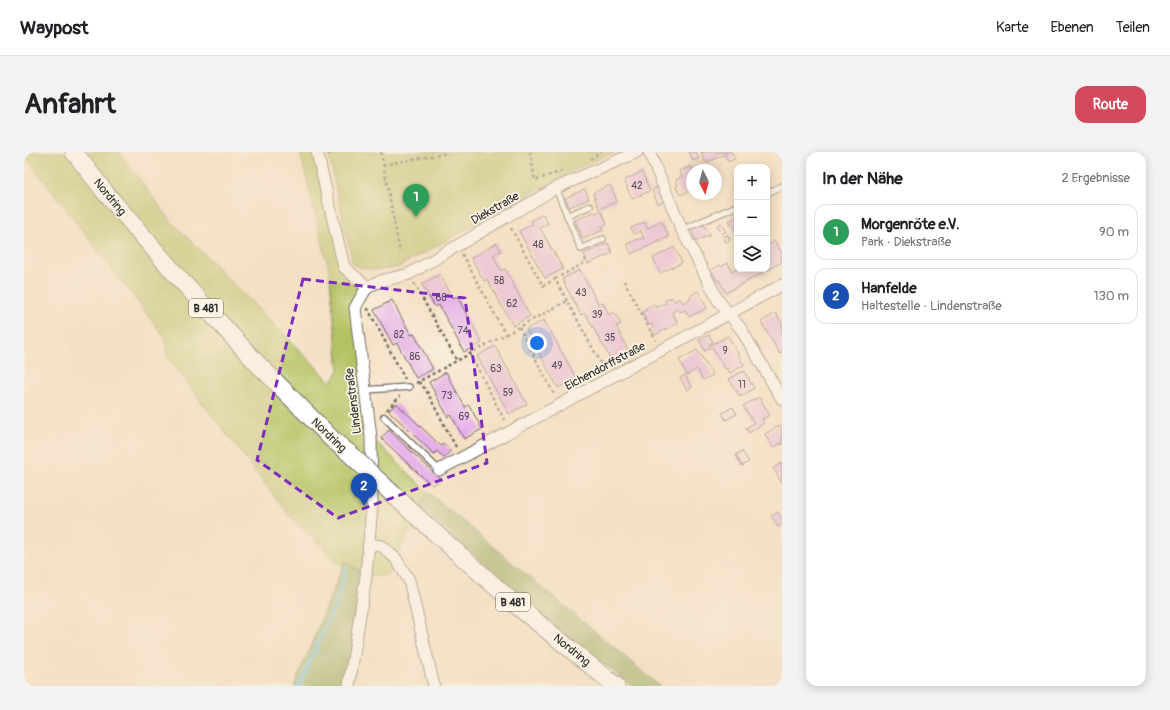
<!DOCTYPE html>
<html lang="de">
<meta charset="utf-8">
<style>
body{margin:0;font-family:Pangolin,sans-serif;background:#f2f2f2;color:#202124}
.controls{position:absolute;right:12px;top:12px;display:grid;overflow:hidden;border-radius:8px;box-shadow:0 2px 10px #0003}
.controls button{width:36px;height:36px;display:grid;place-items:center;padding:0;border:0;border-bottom:1px solid #e0e0e0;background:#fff;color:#202124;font:20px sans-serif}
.compass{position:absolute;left:662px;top:12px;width:36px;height:36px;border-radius:50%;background:#fff;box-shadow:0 2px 10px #0003;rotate:174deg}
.you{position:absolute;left:513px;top:191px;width:14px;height:14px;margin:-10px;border:3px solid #fff;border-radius:50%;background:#1a73e8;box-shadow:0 0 0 6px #1a73e833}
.badge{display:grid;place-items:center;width:26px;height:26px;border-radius:50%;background:#d1495b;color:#fff;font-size:13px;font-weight:700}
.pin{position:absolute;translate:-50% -33px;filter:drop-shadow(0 1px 2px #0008)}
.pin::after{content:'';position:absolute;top:21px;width:14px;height:12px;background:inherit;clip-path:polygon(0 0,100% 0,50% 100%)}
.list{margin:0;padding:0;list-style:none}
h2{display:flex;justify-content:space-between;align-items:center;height:52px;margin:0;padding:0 16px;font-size:17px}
h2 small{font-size:13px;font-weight:400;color:#757577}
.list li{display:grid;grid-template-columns:26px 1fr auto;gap:12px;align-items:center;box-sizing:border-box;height:56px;margin:0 8px 8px;padding:0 8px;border:1px solid #e0e0e0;border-radius:12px}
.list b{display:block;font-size:15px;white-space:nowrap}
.list p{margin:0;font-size:13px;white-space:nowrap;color:#757577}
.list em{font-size:13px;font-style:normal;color:#757577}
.icon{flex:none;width:22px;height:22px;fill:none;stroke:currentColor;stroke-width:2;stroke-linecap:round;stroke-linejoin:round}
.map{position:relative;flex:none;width:758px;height:534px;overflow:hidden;border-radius:12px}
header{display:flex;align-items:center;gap:24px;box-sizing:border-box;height:56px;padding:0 20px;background:#fff;border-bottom:1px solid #e0e0e0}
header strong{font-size:19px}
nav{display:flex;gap:22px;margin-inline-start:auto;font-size:14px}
.intro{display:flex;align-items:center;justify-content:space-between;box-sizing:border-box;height:96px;padding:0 24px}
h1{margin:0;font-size:28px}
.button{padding:10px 18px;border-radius:12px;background:#d1495b;color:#fff;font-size:14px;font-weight:700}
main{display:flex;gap:24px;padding:0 24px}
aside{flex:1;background:#fff;border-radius:12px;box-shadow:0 2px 10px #0003}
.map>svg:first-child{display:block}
.green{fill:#b5c264;stroke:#707648}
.forest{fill:#90a85a;stroke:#5e6a42}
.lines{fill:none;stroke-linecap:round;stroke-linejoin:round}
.stream{stroke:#54bfcf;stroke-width:4}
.building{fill:#e4ade8}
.lane-casing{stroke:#716a61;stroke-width:8}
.street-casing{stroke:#716a61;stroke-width:13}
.primary-casing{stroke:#716a61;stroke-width:19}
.path{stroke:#716a61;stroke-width:2.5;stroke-dasharray:3 3;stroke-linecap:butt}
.lane{stroke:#fff;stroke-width:5.5}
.street{stroke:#fff;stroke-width:11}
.primary{stroke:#fff;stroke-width:17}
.primary-bridge-casing{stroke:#716a61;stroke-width:19;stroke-linecap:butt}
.primary-bridge{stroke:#fff;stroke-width:17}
.marked{fill:none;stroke:#7b2cbf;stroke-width:3;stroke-dasharray:8 5;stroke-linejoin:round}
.labels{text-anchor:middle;stroke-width:3.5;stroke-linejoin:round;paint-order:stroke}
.number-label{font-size:10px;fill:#594c5a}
.shield{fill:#fcf5e5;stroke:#6a6863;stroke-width:1}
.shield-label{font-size:11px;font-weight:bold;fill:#2b2b2b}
.street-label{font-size:12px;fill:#2b2b2b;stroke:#fcf5e5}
</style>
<header>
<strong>Waypost</strong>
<nav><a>Karte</a><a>Ebenen</a><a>Teilen</a></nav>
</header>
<div class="intro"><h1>Anfahrt</h1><a class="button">Route</a></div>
<main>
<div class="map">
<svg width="758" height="534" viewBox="0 0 758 534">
<rect width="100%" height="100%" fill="#fcf5e5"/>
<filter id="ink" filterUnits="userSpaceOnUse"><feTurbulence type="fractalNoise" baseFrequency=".025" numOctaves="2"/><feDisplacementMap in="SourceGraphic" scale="8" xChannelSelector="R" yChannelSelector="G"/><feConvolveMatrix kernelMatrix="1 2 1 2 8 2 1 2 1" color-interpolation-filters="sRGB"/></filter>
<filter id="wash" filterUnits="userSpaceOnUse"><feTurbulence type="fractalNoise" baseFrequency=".012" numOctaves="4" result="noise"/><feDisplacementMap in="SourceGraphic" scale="16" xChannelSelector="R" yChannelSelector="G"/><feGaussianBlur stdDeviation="0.9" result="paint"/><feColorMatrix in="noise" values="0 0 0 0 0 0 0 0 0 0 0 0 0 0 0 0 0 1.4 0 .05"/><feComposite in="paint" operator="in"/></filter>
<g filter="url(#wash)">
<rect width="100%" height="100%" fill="#f4e0c4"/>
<!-- green -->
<path class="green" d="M0,0H95L147,69L307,230L315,218L305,117L276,0H293L320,115L344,136L331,156L347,285L404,340L365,422C344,428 338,421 322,409L319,415L265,363L143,205L140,184L0,3Z
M304,0H592L554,16L374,115C357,119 346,119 329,113Z"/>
<!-- forest -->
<path class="forest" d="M404,340L636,534H608L533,476L396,355Z
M321,409L342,424L325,534H270Z"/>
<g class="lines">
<!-- stream -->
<path class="stream" d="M275,534L311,453L322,417"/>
</g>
<g id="blocks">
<!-- building -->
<path class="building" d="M665,0H672L675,6L669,9Z
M677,0H708L711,7L704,10L701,2L682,11Z
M667,14L669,18H668V38L656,43L652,35L654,34L652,28L658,25L656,19Z
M618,20L626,39L608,47L600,28Z
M586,33L593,49L575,57L569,41Z
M634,35L640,49L634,52L628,38Z
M561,37L565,47L545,55L541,46Z
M577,59L583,72L577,75L579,78L559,87L551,68L570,60L571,61Z
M519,62L524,72L516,76L539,117L521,126L495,79L509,72L507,69Z
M713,64V82L705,69Z
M621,70L623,76L638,70L645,85L607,102L603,92L612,88L620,86L617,79L610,82L607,76Z
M697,71L702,80L698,82L693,74Z
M679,72L686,83L672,89L667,77Z
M704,83L706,88L702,90L699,85Z
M751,89L758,102V110L702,141L695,128L693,129L687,118L696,113L697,115L704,111L708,120L713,117H743V94Z
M473,91L477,99L469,103L477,119L481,117L506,164L489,174L463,127L460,129L447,106Z
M584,91L588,101L564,112L560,102Z
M650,95L658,111L636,121L629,106Z
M556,118L575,153L579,151L585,163L590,160L597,172L592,174L604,198L587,208L561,161L557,163L538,127Z
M416,122L429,146L433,144L458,191L440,200L415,153L411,155L398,132Z
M674,139L683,156L665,165L661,158L656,160L654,157L648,160L654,171L631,183L627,176L629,175L627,172L625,173L618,160L623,158L622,156L630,152L632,156L642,151L641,148L648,145L651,149L656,146L659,151L667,146L666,144Z
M368,148L387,183L390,182L409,217L392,226L373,191L369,193L350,158Z
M752,161L758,172V200L756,202L737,170Z
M520,168L552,226L534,236L502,177Z
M685,183L689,190L684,193L686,196L681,199L675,188Z
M704,184L720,213L706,221L703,216L701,217L687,193Z
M471,194L503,252L485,262L453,204Z
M673,198L689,223L679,228L673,217L663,223L655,208Z
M720,219L730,236L716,245L705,227Z
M422,220L441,255L445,253L458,277L440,287L427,263L424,265L405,230Z
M661,223L668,235L663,238L656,226Z
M735,245L746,263L738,267L740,271L725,281L722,276L730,271L719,254Z
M372,251L417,294L419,291L427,298L420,306L413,299L410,302L365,259Z
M709,255L713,262L702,268L698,261Z
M756,273L758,276V293L757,291L749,296L741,282Z
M365,278L410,321L418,328L408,333L395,322L357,286Z
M718,299L725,310L718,314L712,303Z
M758,311V331L749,316Z
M754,360L758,367V373L754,375L747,364Z"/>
</g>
</g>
<g filter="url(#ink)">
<use href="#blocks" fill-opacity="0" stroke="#716a61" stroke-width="1"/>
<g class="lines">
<defs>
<path id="lane" d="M532,36L557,97L579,87
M743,41L758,34
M543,64L566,54
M658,78L713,54
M341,238L385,235
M360,265L415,318"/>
<path id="street" d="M293,0L320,115L344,136
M625,0L658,78L694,148L717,177L758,247
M415,318L758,133
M345,392L358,394L372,407L385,428L410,534
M325,534L342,424L348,354L347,285L331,156C335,149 338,142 343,136C352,128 373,126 385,122L532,36L613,0"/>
<path id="primary" d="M50,0L81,40L153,124L230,208L309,288L325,301
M390,362L492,453L592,534"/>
</defs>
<!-- lane casing -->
<use href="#lane" class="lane-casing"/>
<!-- street casing -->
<use href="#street" class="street-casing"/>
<!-- primary casing -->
<use href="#primary" class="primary-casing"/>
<!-- path -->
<path class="path" d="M357,0L376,101
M506,0L511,28L539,19
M304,2L312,0
M566,7L578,0
M359,13L424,1
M487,76L519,134L531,127L543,149
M438,102L482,183
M531,127L562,110L560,104
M600,129L632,189
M390,131L433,209
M343,157H344L381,227
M495,175L531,244
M446,202L482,271
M395,230L402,238L433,297
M392,231L543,149L580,217
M363,258L376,244"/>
<!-- lane -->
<use href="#lane" class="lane"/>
<!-- street -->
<use href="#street" class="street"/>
<!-- primary -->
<use href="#primary" class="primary"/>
<defs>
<path id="primary-bridge" d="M325,301L390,362"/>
</defs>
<!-- primary-bridge casing -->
<use href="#primary-bridge" class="primary-bridge-casing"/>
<!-- primary-bridge -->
<use href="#primary-bridge" class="primary-bridge"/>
</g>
</g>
<!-- marked area -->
<path d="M0 0H758V534H0ZM279,127L441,146L463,311L314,366L233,308Z" fill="#f4e0c4" fill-opacity=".55" fill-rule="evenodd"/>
<path class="marked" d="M279,127L441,146L463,311L314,366L233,308Z"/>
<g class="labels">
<!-- number labels -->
<g class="number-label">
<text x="613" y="37">42</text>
<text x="514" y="96">48</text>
<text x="475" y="132">58</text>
<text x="557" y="144">43</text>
<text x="417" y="149">68</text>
<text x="488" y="155">62</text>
<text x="573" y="166">39</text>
<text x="439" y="182">74</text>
<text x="375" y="186">82</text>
<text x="586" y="189">35</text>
<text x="701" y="202">9</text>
<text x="391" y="208">86</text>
<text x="533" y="217">49</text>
<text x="472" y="220">63</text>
<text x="718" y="236">11</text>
<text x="484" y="244">59</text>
<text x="423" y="247">73</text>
<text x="440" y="268">69</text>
</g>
<!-- shield labels -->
<g class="shield">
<rect x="165" y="147" width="34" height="18" rx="3"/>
<rect x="472" y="441" width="34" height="18" rx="3"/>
</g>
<g class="shield-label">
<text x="182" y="160">B 481</text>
<text x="489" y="454">B 481</text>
</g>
<!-- street labels -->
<g class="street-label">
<text transform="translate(86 45) rotate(50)" y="4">Nordring</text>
<text transform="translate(471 56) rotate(-30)" y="4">Diekstraße</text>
<text transform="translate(581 214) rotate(-28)" y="4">Eichendorffstraße</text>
<text transform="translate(329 249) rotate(-97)" y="4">Lindenstraße</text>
<text transform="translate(305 283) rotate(44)" y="4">Nordring</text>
<text transform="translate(548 498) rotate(39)" y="4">Nordring</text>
</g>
</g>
</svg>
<div class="controls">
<button>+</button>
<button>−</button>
<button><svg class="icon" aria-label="layers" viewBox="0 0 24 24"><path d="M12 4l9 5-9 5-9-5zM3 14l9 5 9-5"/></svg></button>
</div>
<svg class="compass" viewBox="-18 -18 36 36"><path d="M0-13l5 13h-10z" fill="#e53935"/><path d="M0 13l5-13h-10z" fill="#757577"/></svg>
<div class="you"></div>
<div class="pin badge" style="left:392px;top:65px;background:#2e9e5b">1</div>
<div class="pin badge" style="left:340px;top:354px;background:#1a4fb4">2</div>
</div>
<aside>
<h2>In der Nähe<small>2 Ergebnisse</small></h2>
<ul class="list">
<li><span class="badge" style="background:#2e9e5b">1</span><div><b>Morgenröte e.V.</b><p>Park · Diekstraße</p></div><em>90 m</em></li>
<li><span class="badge" style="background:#1a4fb4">2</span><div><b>Hanfelde</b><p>Haltestelle · Lindenstraße</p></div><em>130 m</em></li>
</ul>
</aside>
</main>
